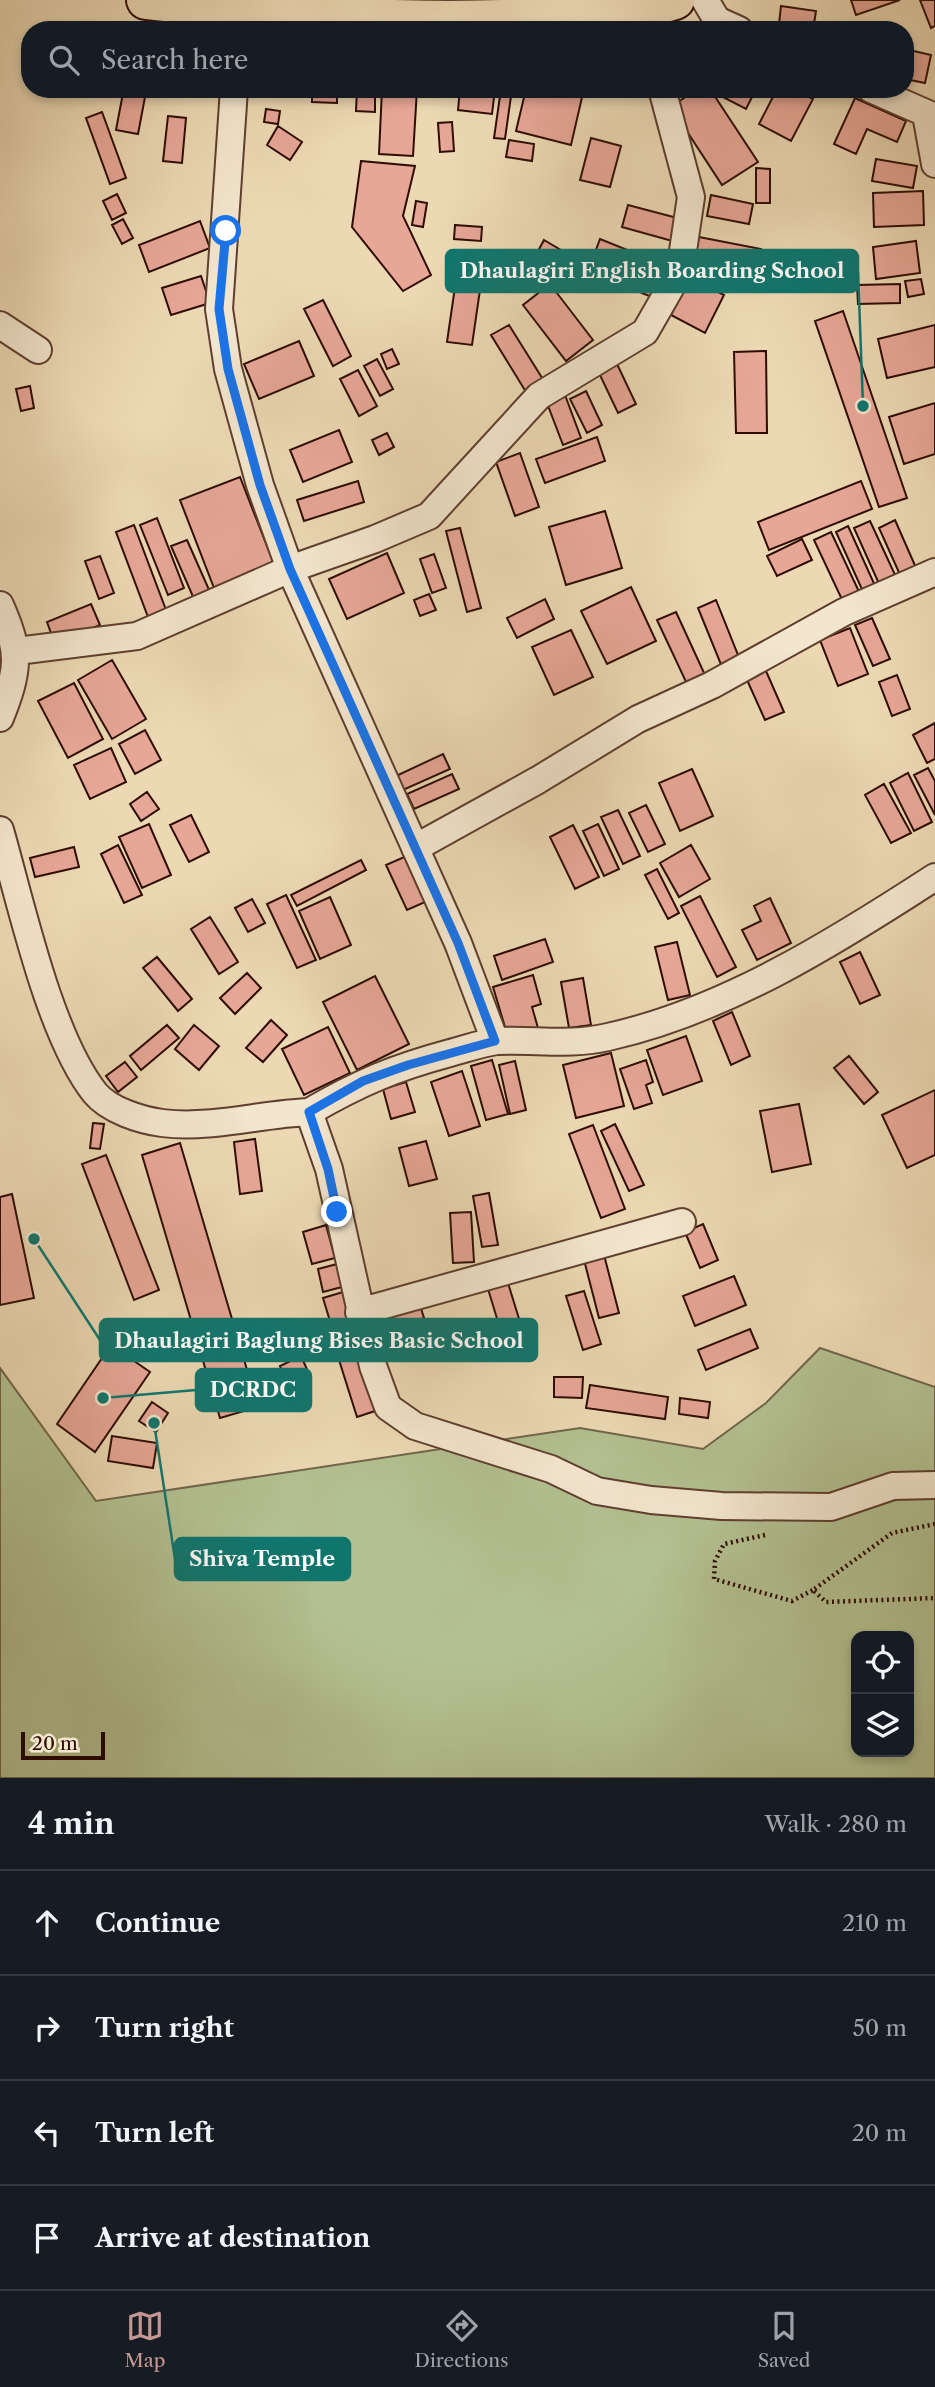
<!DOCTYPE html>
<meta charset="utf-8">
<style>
body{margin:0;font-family:"Libre Caslon Text",serif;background:#242831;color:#f1f3f6}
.controls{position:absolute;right:21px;bottom:21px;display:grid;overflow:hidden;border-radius:14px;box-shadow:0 4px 10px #0003}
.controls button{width:63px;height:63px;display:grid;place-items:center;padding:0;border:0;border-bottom:2px solid #363941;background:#171b24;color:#f1f3f6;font:35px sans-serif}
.scale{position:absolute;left:21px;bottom:18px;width:84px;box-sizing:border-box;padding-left:7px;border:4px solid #2e0c02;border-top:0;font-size:19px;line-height:24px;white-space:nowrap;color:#2e0c02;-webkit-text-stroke:5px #f3e6ce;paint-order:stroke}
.stop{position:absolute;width:21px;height:21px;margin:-16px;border:5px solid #1a73e8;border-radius:50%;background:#fff}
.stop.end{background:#1a73e8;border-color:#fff;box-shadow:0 2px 7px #0008}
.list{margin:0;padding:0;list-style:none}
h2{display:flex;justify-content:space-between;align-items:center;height:91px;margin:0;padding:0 28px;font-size:30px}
h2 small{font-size:23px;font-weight:400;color:#9ea1a6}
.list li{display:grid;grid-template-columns:46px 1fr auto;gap:21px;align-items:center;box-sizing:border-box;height:105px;padding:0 28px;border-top:2px solid #363941}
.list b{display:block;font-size:26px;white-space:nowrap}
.list em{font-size:23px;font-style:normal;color:#9ea1a6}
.icon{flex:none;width:38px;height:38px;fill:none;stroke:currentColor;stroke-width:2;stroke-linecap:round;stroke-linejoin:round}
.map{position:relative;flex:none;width:935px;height:1778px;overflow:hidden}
.search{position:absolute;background:#171b24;box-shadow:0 4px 10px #0003;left:21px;right:21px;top:21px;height:77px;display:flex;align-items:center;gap:18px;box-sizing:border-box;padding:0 24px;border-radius:28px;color:#9ea1a6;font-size:26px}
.sheet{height:511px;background:#171b24}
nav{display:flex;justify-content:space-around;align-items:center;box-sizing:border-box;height:98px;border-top:2px solid #363941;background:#171b24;font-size:19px;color:#9ea1a6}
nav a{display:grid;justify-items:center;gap:4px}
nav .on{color:#c59692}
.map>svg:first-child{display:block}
.green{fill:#b3c091;stroke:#70664a;stroke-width:2;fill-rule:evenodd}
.building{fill:#e7a797;stroke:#2e0c02;stroke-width:2}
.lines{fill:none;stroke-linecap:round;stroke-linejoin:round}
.street-casing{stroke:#5e3f2e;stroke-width:30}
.primary-casing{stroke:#2e0c02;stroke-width:42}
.path{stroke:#2e0c02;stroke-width:4.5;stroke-dasharray:2 3.5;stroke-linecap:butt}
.street{stroke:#f3e6ce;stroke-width:26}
.primary{stroke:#ecd9b4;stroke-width:38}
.route{stroke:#1a73e8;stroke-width:9}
.leader{fill:none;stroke:#0f766e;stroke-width:2.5}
.callout-dot{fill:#0f766e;stroke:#f3e6ce;stroke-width:2.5}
.callout{fill:#0f766e;stroke:#0f766e;stroke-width:2.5}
.callout-label{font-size:21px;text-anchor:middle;font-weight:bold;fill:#fff}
</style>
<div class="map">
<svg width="935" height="1778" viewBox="0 0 935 1778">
<rect width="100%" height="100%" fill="#ecd9b4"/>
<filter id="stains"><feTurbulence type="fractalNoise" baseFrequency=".00286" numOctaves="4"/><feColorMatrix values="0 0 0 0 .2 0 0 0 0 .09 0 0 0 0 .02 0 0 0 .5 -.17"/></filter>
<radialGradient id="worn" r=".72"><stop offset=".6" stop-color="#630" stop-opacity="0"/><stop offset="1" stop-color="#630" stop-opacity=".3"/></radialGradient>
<!-- green -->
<path class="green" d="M820,1348L935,1387V1778H0V1368L96,1501L580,1428L703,1449L766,1403ZM856,1636H909V1752H856Z"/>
<!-- building -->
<path class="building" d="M851,0H900L856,15Z
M920,0H935V26L931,28Z
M781,6L816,11L813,30L779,24Z
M905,49L931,55L925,83L905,79Z
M312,89H337V103L312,102Z
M357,89H375V112L356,111Z
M382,89H417L413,156L379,154Z
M460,89H495L492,114L458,110Z
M501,89H512L505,139L494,138Z
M526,89H569L583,93L571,145L516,131Z
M697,89H710L758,162L722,185L671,107Z
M724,89H756L746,109L721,96Z
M777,89H794L813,99L791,141L759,124Z
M123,93L145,97L138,134L116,130Z
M855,98L906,121L897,142L867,129L856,154L834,144Z
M266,109L280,111L278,124L264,122Z
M102,112L126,178L110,184L86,118Z
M168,116L186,118L182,163L163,161Z
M452,122L454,151L440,152L438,123Z
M278,126L302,142L290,160L267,145Z
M591,138L621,146L610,187L580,180Z
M509,140L534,144L532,161L506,157Z
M876,159L917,166L913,188L872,181Z
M361,161L415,166L403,216L431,275L403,291L352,227Z
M756,168L770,169V203H756Z
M923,191L924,225L874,227L873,193Z
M117,194L126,213L112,220L103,201Z
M711,195L753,204L749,224L707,216Z
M416,201L427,203L423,227L412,225Z
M628,205L681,219L676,242L622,227Z
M123,219L133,238L122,244L112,225Z
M200,221L210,248L149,272L139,245Z
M455,225L482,227L481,241L454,239Z
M699,237L761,249L757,274L694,263Z
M600,239L667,266L654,298L588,271Z
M544,240L583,263L568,288L530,266Z
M916,241L920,273L876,279L873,247Z
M201,276L210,303L171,315L162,288Z
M690,277L724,295L705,333L671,315Z
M921,279L924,294L908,297L905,281Z
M456,280L481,283L472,345L447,342Z
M550,284L593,340L566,361L523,305Z
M900,284V303L858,304L857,285Z
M323,300L351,356L333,366L304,309Z
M843,311L907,498L879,507L815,321Z
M509,325L544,381L526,392L491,335Z
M935,325V367L887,378L878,339Z
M299,341L314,376L259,399L244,364Z
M392,349L399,364L387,369L381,354Z
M766,351L767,433H736L734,352Z
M377,359L393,389L380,396L364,366Z
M617,364L636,404L618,413L599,373Z
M358,370L377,406L359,416L340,379Z
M30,386L34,408L21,411L16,389Z
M586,391L602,425L587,433L570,399Z
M565,395L581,438L563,445L547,403Z
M935,403V454L904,464L889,417Z
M339,430L352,462L303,482L290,450Z
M387,433L394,447L379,455L372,440Z
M597,437L605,461L545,483L536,459Z
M520,453L539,507L515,516L496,462Z
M240,477L274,564L214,588L180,500Z
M358,481L364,502L304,521L297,500Z
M861,481L872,509L769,550L758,522Z
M605,511L622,568L566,585L549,527Z
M157,518L184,588L168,595L140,525Z
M895,520L917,570L901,577L879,528Z
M870,521L897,579L880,586L854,528Z
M134,525L166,610L148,617L116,532Z
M848,526L877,590L865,596L836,532Z
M460,528L481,608L467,612L446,531Z
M831,532L862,598L845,606L814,540Z
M802,539L812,560L777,576L767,556Z
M187,540L210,592L194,599L171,546Z
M387,553L404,593L347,619L329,579Z
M434,554L446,588L432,593L420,559Z
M100,556L114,593L99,599L85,561Z
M631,587L656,641L607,664L581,611Z
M429,594L436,610L420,616L414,600Z
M545,599L554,619L517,638L507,618Z
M716,600L740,660L722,667L698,608Z
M91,604L100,625L55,644L47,622Z
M676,612L705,675L687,684L657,620Z
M872,618L890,659L873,666L855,625Z
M850,628L868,674L838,686L820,640Z
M571,630L593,677L554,695L532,647Z
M112,660L146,719L112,739L78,680Z
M766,671L784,712L765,720L747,680Z
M897,675L910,709L892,716L879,682Z
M74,683L103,739L68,758L38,701Z
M935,723V759L927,763L913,735Z
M145,730L161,760L135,774L119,744Z
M111,748L126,782L90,799L74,765Z
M443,754L450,769L403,790L396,776Z
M928,768L935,781V815L914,775Z
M692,769L713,816L680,831L659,783Z
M908,773L932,822L914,831L890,783Z
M452,774L459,789L414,809L407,794Z
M884,784L911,833L891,843L865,795Z
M147,792L159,809L141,821L130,804Z
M646,805L665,844L648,852L629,813Z
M618,810L640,856L623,864L601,817Z
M191,815L209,852L189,862L170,825Z
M149,824L171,875L142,888L119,837Z
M598,824L619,869L604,876L583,831Z
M573,825L599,877L575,889L550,837Z
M118,845L142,895L124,903L101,854Z
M691,845L710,879L679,897L660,863Z
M74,847L79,867L35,877L30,858Z
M411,854L432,899L407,910L386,865Z
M361,860L366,870L297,906L291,895Z
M657,869L679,913L668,919L645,875Z
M286,895L316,960L297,968L267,904Z
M700,896L736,967L717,977L681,906Z
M330,897L351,945L320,959L299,911Z
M770,898L791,943L757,960L742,930L761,921L754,906Z
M252,899L265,923L248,932L235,908Z
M210,917L238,962L219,974L191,929Z
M545,939L553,962L502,980L494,956Z
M677,942L690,995L668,1000L655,947Z
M860,952L880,995L860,1004L840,962Z
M157,957L192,999L178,1011L143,968Z
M247,973L261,988L235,1014L220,998Z
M533,975L541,1004L532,1007L538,1028L508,1037L493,987Z
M375,976L409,1044L357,1070L323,1002Z
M583,978L591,1025L569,1028L561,982Z
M732,1012L750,1056L731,1065L713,1021Z
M271,1020L287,1035L263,1062L246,1048Z
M167,1025L179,1038L141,1070L130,1056Z
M194,1025L219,1046L199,1070L175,1049Z
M328,1027L350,1073L304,1095L282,1049Z
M686,1036L702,1081L663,1095L647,1050Z
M611,1053L624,1106L576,1118L563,1065Z
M849,1056L878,1092L864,1104L834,1068Z
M492,1060L508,1114L486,1120L471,1066Z
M646,1060L653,1082L646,1085L652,1103L634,1109L620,1069Z
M515,1061L526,1110L510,1114L499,1065Z
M125,1062L137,1077L118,1092L106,1076Z
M462,1071L480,1126L449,1136L431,1082Z
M406,1082L415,1112L391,1119L383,1089Z
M935,1090V1155L907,1168L882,1115Z
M799,1104L811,1164L772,1172L760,1111Z
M93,1123L104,1124L100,1149L90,1148Z
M615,1124L644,1185L629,1191L601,1131Z
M593,1125L625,1209L601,1218L569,1134Z
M255,1139L262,1191L240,1194L234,1142Z
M426,1141L437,1179L409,1186L399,1148Z
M180,1143L258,1407L220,1418L142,1155Z
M106,1155L159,1290L134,1300L82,1164Z
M489,1193L498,1245L482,1247L473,1196Z
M12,1194L34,1298L0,1305V1197Z
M471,1212L474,1262L453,1263L450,1213Z
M703,1224L718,1260L700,1268L685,1232Z
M326,1225L335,1258L312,1264L303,1232Z
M603,1251L619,1313L599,1318L583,1256Z
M337,1264L342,1287L323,1292L318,1269Z
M734,1276L746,1305L695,1326L683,1296Z
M508,1283L529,1351L509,1358L488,1289Z
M584,1291L601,1344L583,1350L566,1296Z
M343,1292L352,1326L333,1331L323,1298Z
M418,1299L424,1318L387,1331L380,1312Z
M750,1329L758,1348L706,1370L698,1350Z
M354,1337L378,1410L357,1417L334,1344Z
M111,1345L150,1372L95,1452L57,1424Z
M301,1356L310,1376L288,1386L280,1366Z
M554,1377H583L582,1398L554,1397Z
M590,1385L668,1397L665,1419L586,1408Z
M680,1398L710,1402L708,1418L679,1414Z
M152,1402L168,1413L156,1432L139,1421Z
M112,1436L157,1443L153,1468L108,1461Z"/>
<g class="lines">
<defs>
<path id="street" d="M705,0L717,20L739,30
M234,89L219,309L228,369L260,485L290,569L458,943L495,1041
M871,89L935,117
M926,114L935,164
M0,325L38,350
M0,605C21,652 19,670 0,718
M17,651L137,636L290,569L375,539L429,516L539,396L645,332L680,271L691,197L662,89
M0,830C21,903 49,1035 95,1093C109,1110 140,1120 162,1123C212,1129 260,1114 309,1112L329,1169L373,1366L388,1407L415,1426L551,1469L597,1491L651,1500L722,1506L831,1507L893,1486L935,1485
M415,848L538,780L638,719L712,685L844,612L935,572
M309,1112C359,1083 394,1068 450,1053C465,1049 482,1043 497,1041C534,1039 571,1046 608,1037C725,1011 835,942 935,877
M359,1312L682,1222"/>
<path id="primary" d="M146,0C265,15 383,22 502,19C562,18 618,19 675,0"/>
</defs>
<!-- street casing -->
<use href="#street" class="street-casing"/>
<!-- primary casing -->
<use href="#primary" class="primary-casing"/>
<!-- path -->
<path class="path" d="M935,1524L892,1533L813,1590L826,1602L935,1598
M765,1535L724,1544L715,1561L714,1579L792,1601L813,1590"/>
<!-- street -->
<use href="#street" class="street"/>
<!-- primary -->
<use href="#primary" class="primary"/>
</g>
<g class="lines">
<!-- route -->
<path class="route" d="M226,231L219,309L228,369L260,485L290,569L458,943L495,1041L408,1065L363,1081L309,1112L328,1169L337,1212"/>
</g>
<!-- callouts -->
<path class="leader" d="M863 406L858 271M34 1239L100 1340M103 1398L196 1390M154 1423L175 1559"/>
<g class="callout-dot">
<circle cx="863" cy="406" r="7"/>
<circle cx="34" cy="1239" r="7"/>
<circle cx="103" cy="1398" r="7"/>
<circle cx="154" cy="1423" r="7"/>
</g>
<g class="callout">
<rect x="446" y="250" width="412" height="42" rx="7"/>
<rect x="100" y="1319" width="437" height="42" rx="7"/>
<rect x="196" y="1369" width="115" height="42" rx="7"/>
<rect x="175" y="1538" width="175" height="42" rx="7"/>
</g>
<g class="callout-label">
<text x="652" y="278">Dhaulagiri English Boarding School</text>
<text x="319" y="1348">Dhaulagiri Baglung Bises Basic School</text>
<text x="253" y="1397">DCRDC</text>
<text x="262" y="1566">Shiva Temple</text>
</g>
<rect width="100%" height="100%" filter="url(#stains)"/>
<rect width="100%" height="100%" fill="url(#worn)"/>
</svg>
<div class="controls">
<button><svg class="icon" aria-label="locate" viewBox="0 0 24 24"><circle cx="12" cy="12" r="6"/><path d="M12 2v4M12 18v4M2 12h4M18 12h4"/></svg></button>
<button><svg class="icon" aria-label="layers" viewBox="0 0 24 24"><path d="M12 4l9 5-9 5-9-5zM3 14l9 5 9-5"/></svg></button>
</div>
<div class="scale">20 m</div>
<div class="stop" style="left:226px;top:231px"></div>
<div class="stop end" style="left:337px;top:1212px"></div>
<div class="search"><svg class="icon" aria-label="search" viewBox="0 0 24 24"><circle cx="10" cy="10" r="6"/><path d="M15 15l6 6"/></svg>Search here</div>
</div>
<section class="sheet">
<h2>4 min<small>Walk · 280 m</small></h2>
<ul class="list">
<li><svg class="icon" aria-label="ahead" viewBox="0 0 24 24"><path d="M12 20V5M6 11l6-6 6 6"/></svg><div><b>Continue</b></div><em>210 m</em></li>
<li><svg class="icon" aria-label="right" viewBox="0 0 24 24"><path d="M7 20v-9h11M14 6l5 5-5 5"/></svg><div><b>Turn right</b></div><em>50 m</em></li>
<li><svg class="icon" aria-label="left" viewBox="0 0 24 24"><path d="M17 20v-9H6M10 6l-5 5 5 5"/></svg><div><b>Turn left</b></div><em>20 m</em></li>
<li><svg class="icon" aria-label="arrive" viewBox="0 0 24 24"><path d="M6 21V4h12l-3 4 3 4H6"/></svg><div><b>Arrive at destination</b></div></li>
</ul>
</section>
<nav>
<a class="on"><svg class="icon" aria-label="map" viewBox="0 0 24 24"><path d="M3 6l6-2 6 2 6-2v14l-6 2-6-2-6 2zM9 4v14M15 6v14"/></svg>Map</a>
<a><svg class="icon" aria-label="directions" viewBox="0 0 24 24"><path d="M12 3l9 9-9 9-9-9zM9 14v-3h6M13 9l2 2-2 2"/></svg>Directions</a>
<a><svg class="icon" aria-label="saved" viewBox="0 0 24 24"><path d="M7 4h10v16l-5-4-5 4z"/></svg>Saved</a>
</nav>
